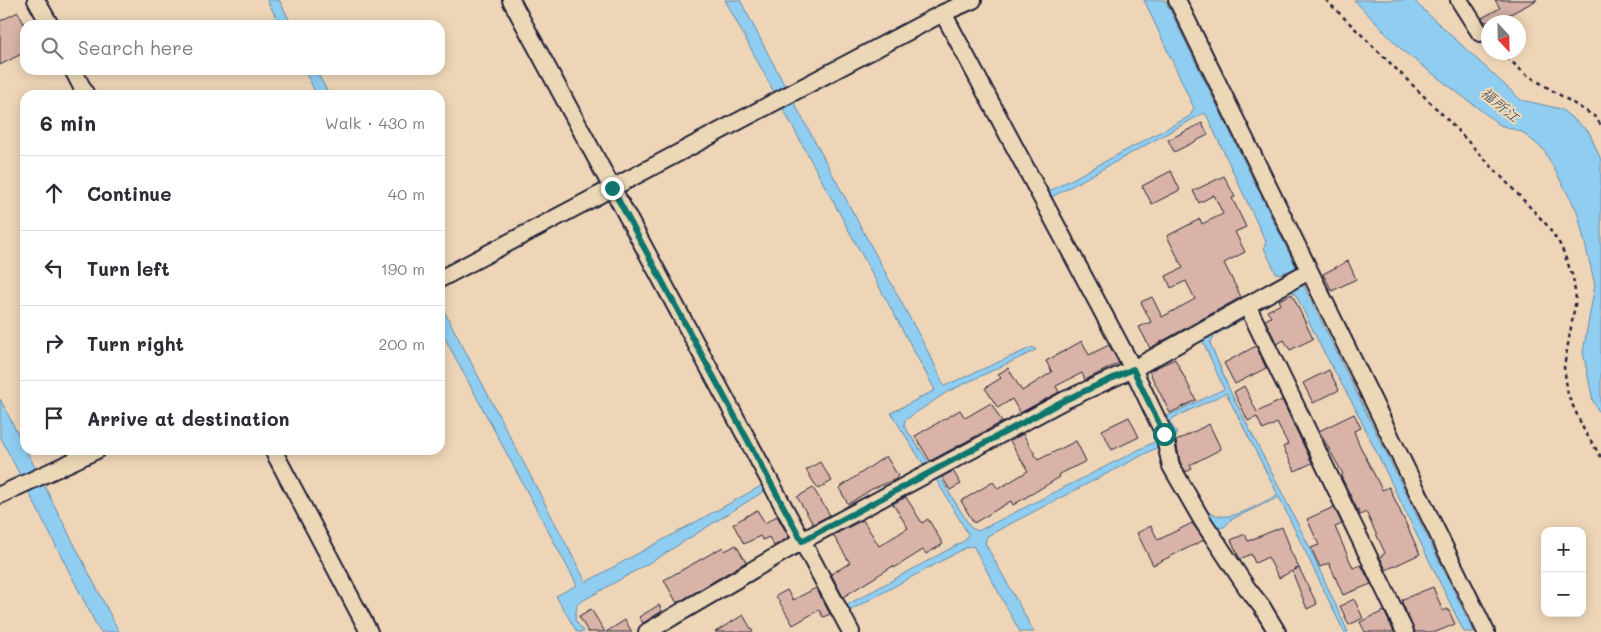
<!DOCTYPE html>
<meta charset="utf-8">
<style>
body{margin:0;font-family:Mali,"Klee One",sans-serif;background:#f7f7f7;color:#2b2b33}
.controls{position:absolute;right:15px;bottom:15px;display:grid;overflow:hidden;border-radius:10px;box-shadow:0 2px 12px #0003}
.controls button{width:45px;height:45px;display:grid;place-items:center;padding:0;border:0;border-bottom:1px solid #e1e1e2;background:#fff;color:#2b2b33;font:25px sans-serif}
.compass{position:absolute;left:1481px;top:15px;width:45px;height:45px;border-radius:50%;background:#fff;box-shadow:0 2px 12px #0003;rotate:158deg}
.stop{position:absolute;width:15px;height:15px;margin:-11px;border:4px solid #0f766e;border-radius:50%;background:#fff}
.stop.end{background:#0f766e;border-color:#fff;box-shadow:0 1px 5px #0008}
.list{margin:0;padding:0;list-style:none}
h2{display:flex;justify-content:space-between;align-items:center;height:65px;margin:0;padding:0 20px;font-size:21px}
h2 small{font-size:16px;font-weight:400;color:#7c7c81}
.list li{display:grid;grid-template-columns:32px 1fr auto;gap:15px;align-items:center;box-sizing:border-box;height:75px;padding:0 20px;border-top:1px solid #e1e1e2}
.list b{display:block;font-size:19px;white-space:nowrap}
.list em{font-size:16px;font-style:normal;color:#7c7c81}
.icon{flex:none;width:28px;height:28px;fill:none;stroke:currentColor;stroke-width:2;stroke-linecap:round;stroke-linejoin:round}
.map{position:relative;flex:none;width:1601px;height:632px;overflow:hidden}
.search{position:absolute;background:#fff;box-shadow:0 2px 12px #0003;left:20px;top:20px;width:425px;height:55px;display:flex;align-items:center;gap:12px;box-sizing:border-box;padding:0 18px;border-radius:15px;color:#7c7c81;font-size:19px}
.panel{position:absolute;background:#fff;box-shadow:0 2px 12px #0003;left:20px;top:90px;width:425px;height:365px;border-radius:15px}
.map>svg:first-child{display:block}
.water{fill:#90cef1;stroke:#6489a8}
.building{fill:#d9b3a7;stroke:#22223b}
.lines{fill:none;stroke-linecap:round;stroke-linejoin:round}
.minor-casing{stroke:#22223b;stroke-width:20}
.path{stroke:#22223b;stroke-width:2.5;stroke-dasharray:4 4;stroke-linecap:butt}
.minor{stroke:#ecd8b6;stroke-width:16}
.route{stroke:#0f766e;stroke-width:6}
.labels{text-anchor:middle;stroke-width:4.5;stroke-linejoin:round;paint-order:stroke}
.water-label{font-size:15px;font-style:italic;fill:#38445f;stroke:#ecd8b6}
</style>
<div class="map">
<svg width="1601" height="632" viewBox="0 0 1601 632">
<rect width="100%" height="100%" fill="#eed5b7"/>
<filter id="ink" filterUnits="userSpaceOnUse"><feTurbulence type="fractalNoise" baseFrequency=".02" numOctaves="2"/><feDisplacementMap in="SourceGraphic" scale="10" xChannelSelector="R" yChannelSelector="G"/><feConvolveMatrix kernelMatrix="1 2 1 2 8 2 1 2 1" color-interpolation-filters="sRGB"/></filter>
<g filter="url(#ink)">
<!-- water -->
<path class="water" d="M267,0H279L292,25H280Z
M725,0H740L787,90L776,96Z
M1144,0H1165L1296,267V273L1291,276L1286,271L1282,274L1276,273L1264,248L1266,242L1206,114H1202L1050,198L1046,193L1190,116L1194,108Z
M1354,0H1413L1521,100L1561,109L1589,132L1601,160V416L1593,401L1583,352L1595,285L1577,211L1544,150L1522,132L1500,125L1403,51Z
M304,70H316L329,95H317Z
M792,99L933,361L944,386L1033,347L1036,350L947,392L905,420L904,426L930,464L925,467L891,413L935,390L781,105Z
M1302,282L1474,632H1464L1353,404L1321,347L1297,297L1292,291L1215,335L1210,343L1231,393L1307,542L1348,632H1344L1279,497L1232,519L1224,527L1214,529L1202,510C1209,511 1215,516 1221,516C1239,518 1262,502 1278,495L1226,393L1173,418L1170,422L1177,433L1176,438L1171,441L1141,372L1165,417L1224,389L1201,337Z
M440,303L586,582L763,485L766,490L656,559L577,604L575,620L584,632H577L556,596L577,585L440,329Z
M0,399L119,632H100L0,436Z
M1160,439L1162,445L987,536L985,543L1034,632H1020L974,547L969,546L847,612L845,606L966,540L968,534L934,476L938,474L971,528L978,531Z"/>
<!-- building -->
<path class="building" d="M1495,0H1537L1495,22H1485L1482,18L1500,8Z
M18,12L25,26V52L0,65V21Z
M1202,123L1208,135L1174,152L1168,140Z
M1171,171L1180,190L1152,204L1142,186Z
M1224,176L1235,197L1232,198L1246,227L1235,232L1245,252L1224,263L1241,297L1150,348L1139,327L1151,322L1141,302L1152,297L1162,317L1195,299L1186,281L1171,288L1166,276L1183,268L1167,236L1200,219L1202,224L1223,214L1214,195L1199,203L1193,191Z
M1348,261L1356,279L1332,291L1323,274Z
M1292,294L1313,339L1290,350L1284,340L1277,344L1265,320L1271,317L1267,311L1281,304L1279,300Z
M1082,341L1089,355L1109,345L1119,363L1085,380L1082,373L1056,386L1059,392L1020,413L1012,399L998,408L985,388L1001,378L998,374L1008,368L1022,391L1052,372L1046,361Z
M1256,346L1266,368L1235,384L1224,363Z
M1175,359L1196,400L1170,413L1149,371Z
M1329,370L1339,390L1313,403L1303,383Z
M1244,386L1257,412L1282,400L1312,463L1295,471L1283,447L1288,444L1277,423L1263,430L1257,417L1248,421L1234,392Z
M991,403L1002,422L930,461L915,436L960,410L965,418Z
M1354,414L1361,428L1354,431L1358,442L1382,490L1389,487L1420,554L1386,570L1380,557L1385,553L1366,512L1360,515L1341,476L1343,474L1319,431Z
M1129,417L1139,437L1112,450L1102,430Z
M1209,424L1221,449L1190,465L1192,469L1186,472L1180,462L1176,441Z
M1023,434L1038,460L1076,441L1086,461L1058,475L1060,477L1013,505L1011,501L974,523L961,501L993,482L998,489L1028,471L1010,441Z
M886,456L898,476L896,479L872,489L848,504L839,488Z
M820,462L832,481L818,489L806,470Z
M953,471L961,484L950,490L942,477Z
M813,488L830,515L813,524L797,497Z
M906,497L922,523L928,519L943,544L926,554L923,550L894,568L893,566L843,597L831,574L850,563L833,535L863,520L879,546L908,528L893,504Z
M1334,507L1342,524L1335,527L1353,568L1361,565L1371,584L1343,595L1329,563L1320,567L1311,548L1319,545L1307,519Z
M757,510L765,523L777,516L789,537L774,546L769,537L763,540L760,536L744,544L733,524Z
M1192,523L1204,540L1153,565L1137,533L1151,526L1158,540Z
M1282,527L1290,547L1289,548L1299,568L1294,570L1299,568L1317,604L1307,609L1292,571L1279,578L1268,557L1255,563L1251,554L1240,559L1231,540L1245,534L1248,541Z
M736,545L746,562L677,603L664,580L723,547L725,551Z
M1433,587L1443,611L1448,609L1455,624L1436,632H1415L1402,602L1403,599Z
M816,588L830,614L823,617L819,610L793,625L776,596L787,590L793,600Z
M1354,599L1363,618L1349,625L1340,606Z
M659,605L662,611L643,623L639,617Z
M591,609L605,632H588L579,616Z
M1384,611L1394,632H1365L1360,622Z
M743,615L753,632H715Z
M625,620L632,632H606Z"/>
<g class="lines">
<defs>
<path id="minor" d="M36,0L50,25
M511,0L851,632
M1177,0L1486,632
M1459,0L1480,33
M943,13L1133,369L1164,434L1171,466L1202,520L1247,588L1262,607L1277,632
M73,70L86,95
M440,279L943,13L973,0
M1247,305L1405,632
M273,450L369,632
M0,495L97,450
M647,632L802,541L1065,400L1133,369L1309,271"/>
</defs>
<!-- minor casing -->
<use href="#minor" class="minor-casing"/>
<!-- path -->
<path class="path" d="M1326,0L1443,115L1546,224L1561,246L1573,277L1576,299L1564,367L1568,395L1584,430L1601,457
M1501,52L1524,73L1594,116L1601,125"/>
<!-- minor -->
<use href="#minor" class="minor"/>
</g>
</g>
<g class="lines" filter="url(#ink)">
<!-- route -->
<path class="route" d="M612,188L802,541L1065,400L1133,369L1164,434"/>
</g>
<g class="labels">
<!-- water labels -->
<g class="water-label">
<text transform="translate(1500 105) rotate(40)" y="5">福所江</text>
</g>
</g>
</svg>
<div class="controls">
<button>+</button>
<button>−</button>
</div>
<svg class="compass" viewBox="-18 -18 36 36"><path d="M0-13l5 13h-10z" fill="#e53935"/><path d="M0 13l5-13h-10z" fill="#7c7c81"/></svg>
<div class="stop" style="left:1164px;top:434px"></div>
<div class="stop end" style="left:612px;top:188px"></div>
<div class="search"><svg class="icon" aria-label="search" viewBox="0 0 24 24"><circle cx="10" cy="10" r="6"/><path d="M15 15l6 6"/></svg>Search here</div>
<section class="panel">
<h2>6 min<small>Walk · 430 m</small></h2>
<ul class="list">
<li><svg class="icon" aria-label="ahead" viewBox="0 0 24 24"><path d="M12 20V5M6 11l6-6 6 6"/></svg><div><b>Continue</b></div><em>40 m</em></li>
<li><svg class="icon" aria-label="left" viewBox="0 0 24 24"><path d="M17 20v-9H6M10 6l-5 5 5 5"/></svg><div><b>Turn left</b></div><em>190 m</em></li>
<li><svg class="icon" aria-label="right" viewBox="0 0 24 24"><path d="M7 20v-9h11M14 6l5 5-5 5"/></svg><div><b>Turn right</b></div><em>200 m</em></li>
<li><svg class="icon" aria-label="arrive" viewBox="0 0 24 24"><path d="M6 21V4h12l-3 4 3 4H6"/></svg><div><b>Arrive at destination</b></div></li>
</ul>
</section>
</div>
